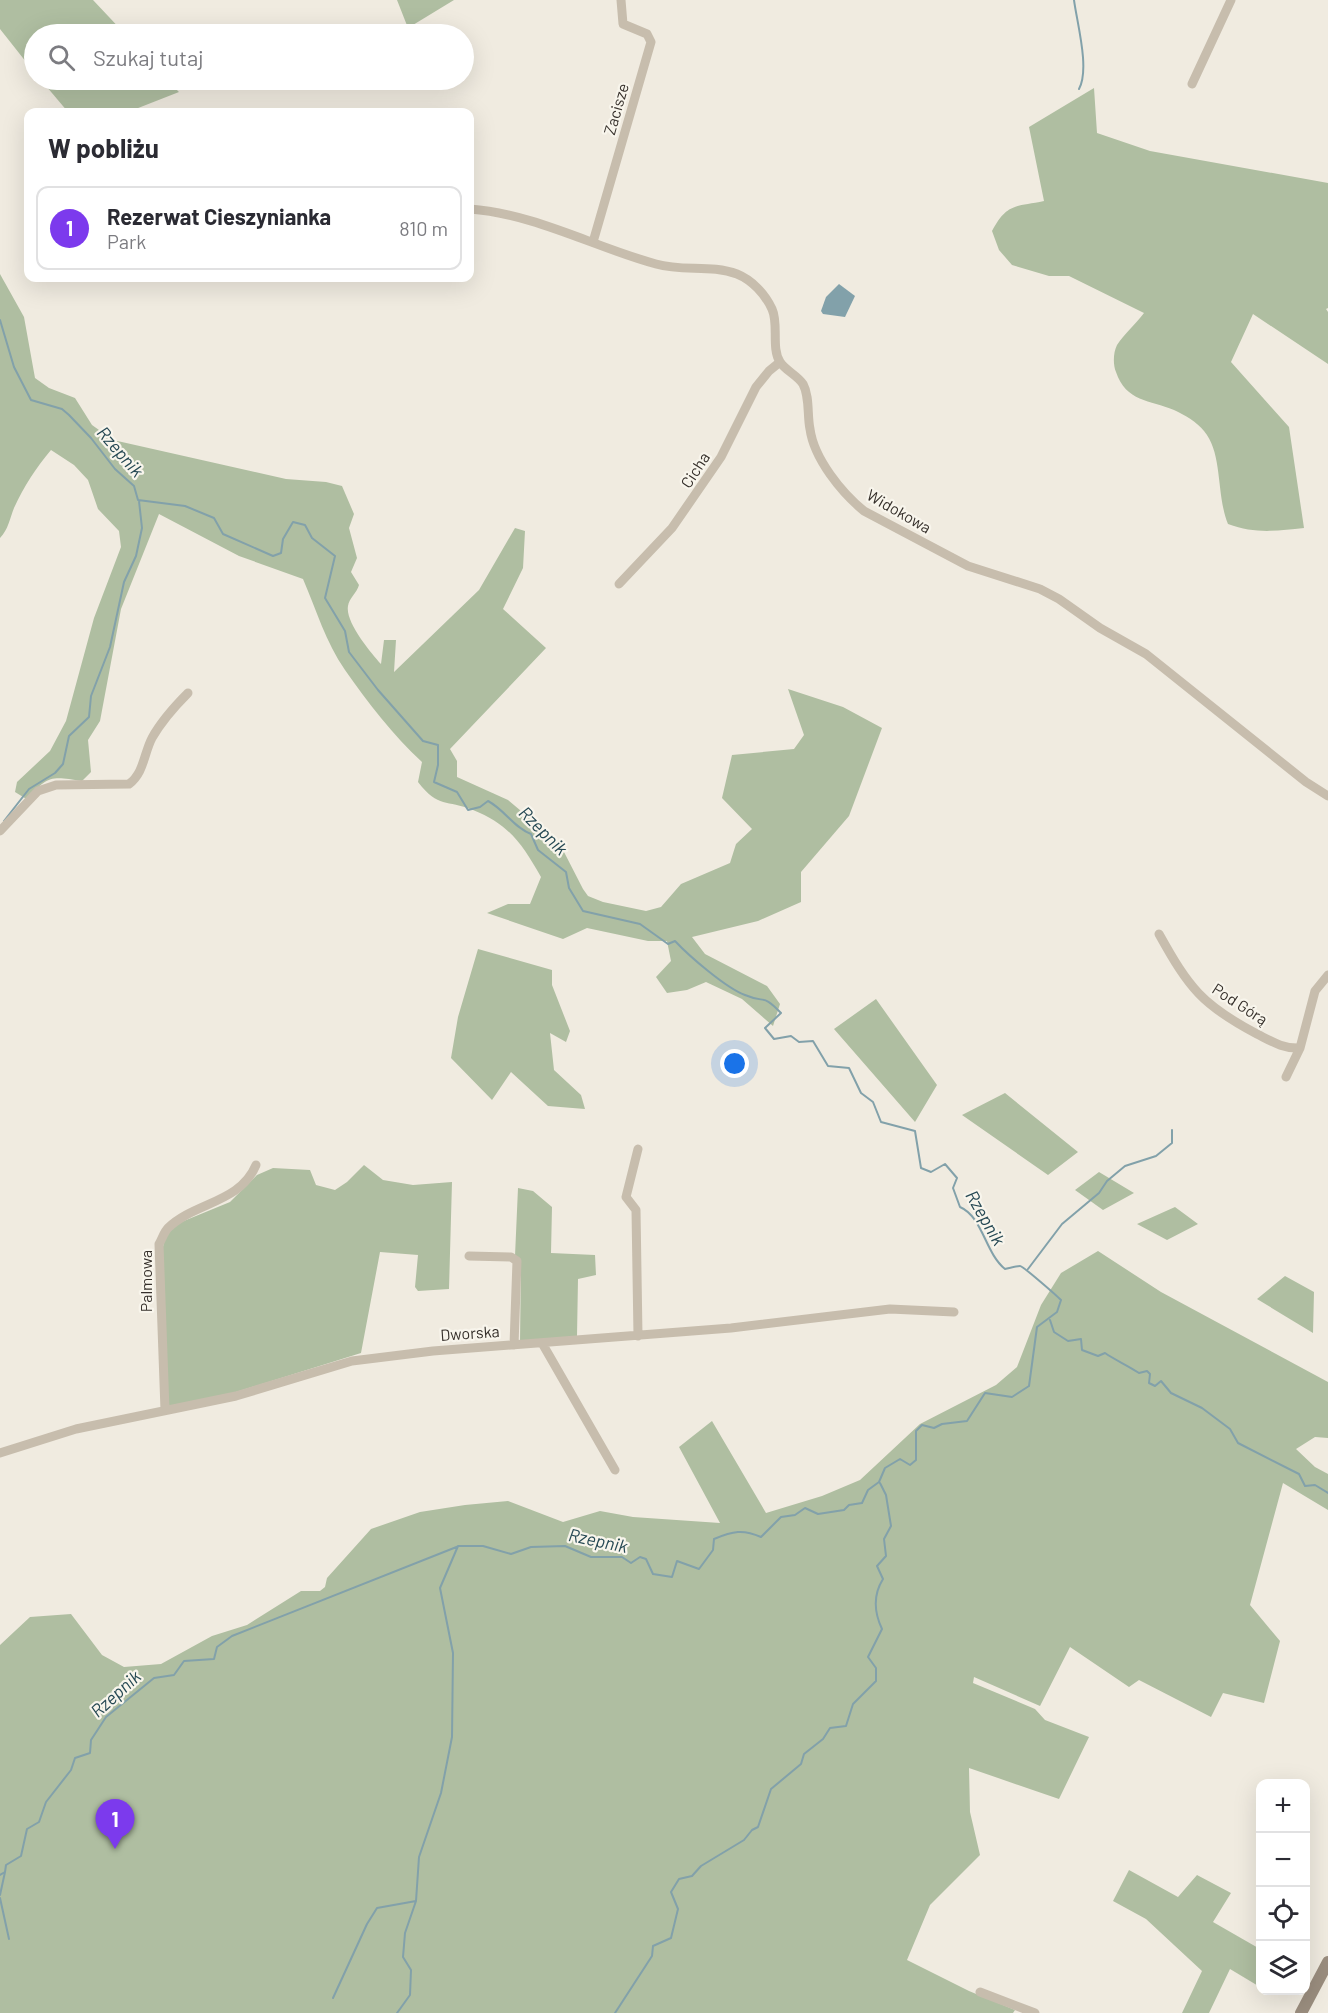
<!DOCTYPE html>
<html lang="pl">
<meta charset="utf-8">
<style>
body{margin:0;font-family:Barlow,sans-serif;background:#f2f2f3;color:#2b2b33}
.controls{position:absolute;right:18px;bottom:18px;display:grid;overflow:hidden;border-radius:12px;box-shadow:0 6px 24px #0002}
.controls button{width:54px;height:54px;display:grid;place-items:center;padding:0;border:0;border-bottom:2px solid #e1e1e2;background:#fff;color:#2b2b33;font:30px sans-serif}
.you{position:absolute;left:735px;top:1064px;width:21px;height:21px;margin:-15px;border:4px solid #fff;border-radius:50%;background:#1a73e8;box-shadow:0 0 0 9px #1a73e833}
.badge{display:grid;place-items:center;width:39px;height:39px;border-radius:50%;background:#7c3aed;color:#fff;font-size:20px;font-weight:700}
.pin{position:absolute;translate:-50% -50px;filter:drop-shadow(0 2px 3px #0008)}
.pin::after{content:'';position:absolute;top:32px;width:21px;height:18px;background:inherit;clip-path:polygon(0 0,100% 0,50% 100%)}
.list{margin:0;padding:0;list-style:none}
h2{display:flex;justify-content:space-between;align-items:center;height:78px;margin:0;padding:0 24px;font-size:26px}
h2 small{font-size:20px;font-weight:400;color:#7c7c81}
.list li{display:grid;grid-template-columns:39px 1fr auto;gap:18px;align-items:center;box-sizing:border-box;height:84px;margin:0 12px 12px;padding:0 12px;border:2px solid #e1e1e2;border-radius:12px}
.list b{display:block;font-size:22px;white-space:nowrap}
.list p{margin:0;font-size:20px;white-space:nowrap;color:#7c7c81}
.list em{font-size:20px;font-style:normal;color:#7c7c81}
.icon{flex:none;width:33px;height:33px;fill:none;stroke:currentColor;stroke-width:2;stroke-linecap:round;stroke-linejoin:round}
.map{position:relative;flex:none;width:1328px;height:2013px;overflow:hidden}
.search{position:absolute;background:#fff;box-shadow:0 6px 24px #0002;left:24px;top:24px;width:450px;height:66px;display:flex;align-items:center;gap:15px;box-sizing:border-box;padding:0 21px;border-radius:33px;color:#7c7c81;font-size:22px}
.panel{position:absolute;background:#fff;box-shadow:0 6px 24px #0002;left:24px;top:108px;width:450px;height:174px;border-radius:12px}
.map>svg:first-child{display:block}
.green{fill:#afbea1}
.water{fill:#82a1aa}
.lines{fill:none;stroke-linecap:round;stroke-linejoin:round}
.stream{stroke:#82a1aa;stroke-width:2}
.street{stroke:#c7bdad;stroke-width:9}
.secondary{stroke:#9a8d7e;stroke-width:12}
.labels{text-anchor:middle;stroke-width:4.5;stroke-linejoin:round;paint-order:stroke}
.street-label{font-size:16px;fill:#36302b;stroke:#f8f5ec}
.water-label{font-size:18px;font-style:italic;fill:#254853;stroke:#f8f5ec}
</style>
<div class="map">
<svg width="1328" height="2013" viewBox="0 0 1328 2013">
<rect width="100%" height="100%" fill="#f0ebe0"/>
<!-- green -->
<path class="green" d="M0,0H93L125,34H34V72L0,29Z
M397,0H454L408,28Z
M41,80H167L179,92L128,112H68Z
M1094,88L1097,133L1150,151L1328,183V308L1326,309L1328,312V364L1253,314L1231,362L1289,427L1304,528C1276,531 1255,534 1228,524C1216,495 1223,453 1204,431C1197,422 1185,415 1174,410C1150,400 1126,402 1116,372C1113,365 1113,353 1117,345C1124,334 1136,324 1144,313L1069,276H1049L1012,265L999,250L992,231C1007,203 1015,207 1044,201L1029,127Z
M0,274L24,317L35,378L49,388L75,398L92,425L113,440L286,479L326,482L342,486L354,514L349,528L357,558L351,572L359,585C357,593 349,598 348,606C345,622 371,653 381,664L384,640H396L394,672L479,590L515,528L525,531L523,568L503,609L546,648L450,749L457,761V777L508,800L540,827L564,852L583,889L588,896L603,902L646,911L661,907L681,884L730,863L736,844L752,829L722,798L732,755L794,749L804,735L788,689L843,707L882,728L849,816L801,872V902L758,921L692,937L705,954L767,986L780,1004L773,1026L742,999L706,982L687,990L667,993L656,977L671,961L667,941H648L587,928L563,939L487,913L508,904H530L541,877C522,844 510,825 473,810C446,799 439,809 418,782L422,762C393,735 368,703 345,670C326,643 316,609 303,579L239,556L159,514L121,609L100,721L88,740L91,772L82,781C52,776 46,775 28,800L15,792L17,782L50,751L66,721L94,618L121,547L119,531L98,509L88,480L74,465L51,450C36,468 24,486 14,508C10,518 8,530 0,538Z
M478,949L552,970V985L570,1031L566,1042L550,1033L554,1070L581,1095L585,1109L548,1106L511,1072L492,1100L451,1058L458,1017Z
M876,999L937,1085L915,1122L834,1029Z
M1005,1093L1078,1152L1048,1175L962,1115Z
M364,1165L383,1180L413,1185L452,1182L449,1289L418,1291L415,1287L418,1255L380,1252L361,1353L220,1397L170,1406L167,1402L162,1251L165,1238L174,1225L230,1202L257,1175L273,1168L310,1170L316,1185L335,1190L347,1182Z
M1099,1172L1134,1193L1103,1210L1075,1190Z
M518,1188L533,1191L552,1207L551,1253L595,1255L596,1275L578,1279L577,1336L520,1342L521,1261L515,1256Z
M1175,1207L1198,1224L1167,1240L1137,1224Z
M1098,1251L1161,1292L1328,1382V1438L1315,1437L1296,1449L1315,1467L1328,1474V1510L1283,1483L1250,1605L1280,1641L1264,1703L1223,1693L1211,1717L1139,1680L1129,1687L1070,1647L1040,1706L974,1677L973,1683L1035,1709L1045,1720L1089,1737L1059,1799L969,1768L970,1812L980,1855L930,1905L907,1960L969,1991L1015,2010L1013,2013H0V1645L30,1617L71,1614L102,1655L124,1667L161,1664L212,1636L247,1625L301,1591H320L325,1587L327,1578L371,1529L420,1512L465,1505L508,1501L563,1522L600,1511L633,1517L720,1523L679,1447L712,1421L766,1513L822,1496L860,1480L920,1424L996,1385L1017,1367L1041,1305L1061,1273Z
M1285,1276L1314,1292L1313,1333L1257,1299Z
M1129,1870L1178,1897L1197,1875L1231,1893L1213,1922L1260,1949V1987L1230,1969L1209,2013H1182L1202,1971L1146,1919L1113,1901Z"/>
<!-- water -->
<path class="water" d="M839,284L855,296L845,317L823,314L821,311L826,297Z"/>
<g class="lines">
<!-- stream -->
<path class="stream" d="M1074,0C1077,23 1090,69 1079,89
M0,320L14,367L31,400L62,409L69,415L91,438L115,469L134,486L138,500L185,506L214,518L223,534L273,556L281,553L283,539L293,522L305,525L312,538L335,556L325,598L345,631L349,652L378,690L423,741L438,745V765L434,782L457,792L468,810L480,807L488,801C505,810 513,827 531,834L538,850L566,872L569,888L583,911L640,924L668,944L675,941C689,956 726,988 745,995C766,1004 762,993 781,1013L765,1028L774,1039L791,1036L799,1042L813,1041L828,1066L849,1068L861,1093L873,1102L881,1122L915,1131L921,1168L931,1172L945,1164L957,1178L953,1188L960,1207C983,1217 985,1253 1005,1269C1009,1268 1016,1266 1020,1266C1023,1266 1057,1296 1061,1300L1057,1312L1037,1327L1029,1386L1012,1397L985,1393L967,1421L942,1424L934,1428L922,1425L916,1431V1460L910,1465L900,1459L885,1468L879,1482L868,1490L862,1503L849,1505L844,1510L818,1514L805,1508L795,1515L781,1517L761,1537C743,1529 733,1531 714,1539L713,1550L699,1569L677,1561L672,1577L653,1574L646,1559L640,1557L631,1563L622,1557H591L565,1546L531,1547L511,1554L483,1546H459L232,1636L217,1647L214,1659L184,1661L174,1675L154,1678L106,1717L91,1740L90,1753L75,1758L71,1770L46,1802L39,1822L27,1829L21,1856L6,1865L5,1872L0,1875
M4,821L29,789L55,773L63,764L69,736L89,717L91,696L110,647L124,582L136,556L142,528L139,501
M1028,1269L1062,1224L1099,1193L1107,1181L1125,1166L1156,1156L1172,1143V1130
M1050,1320L1054,1332L1068,1341L1081,1339L1082,1350L1098,1356L1105,1353C1115,1360 1127,1365 1139,1373L1147,1371L1150,1374L1149,1383L1155,1386L1161,1381L1171,1393L1202,1408L1230,1429L1238,1443L1299,1474L1305,1486L1315,1485L1328,1493
M0,1895L5,1872
M0,1898L9,1939
M333,1998L367,1924L377,1908L416,1901
M397,2013L410,1995L411,1970L403,1957L405,1933L416,1901L419,1857L441,1793L452,1737L453,1653L440,1588L458,1546
M615,2013L652,1956L653,1946L671,1938L678,1909L671,1892L679,1879L692,1876L701,1866L744,1840L752,1830L758,1827L771,1789L801,1764L804,1754L823,1739L830,1728L846,1726L853,1704L876,1681V1668L868,1657L882,1629C874,1612 873,1595 883,1579L877,1566L886,1556L884,1539L891,1526L886,1495L880,1483"/>
<!-- street -->
<path class="street" d="M1192,84L1231,0
M470,209C535,214 594,247 656,264C683,272 711,264 737,274C752,280 765,294 772,309C779,324 771,348 780,362C786,371 797,375 803,384C810,397 807,415 810,429C814,459 842,493 864,511L968,566L1040,589L1059,599L1100,628L1146,654L1306,782L1328,796
M593,242L651,42L647,34L623,24L621,0
M619,584L672,528L721,457L756,387L769,371L780,362
M0,831L38,791L56,785L129,784C144,773 144,753 152,738C162,720 174,707 188,693
M1159,934C1189,988 1202,1005 1257,1034C1271,1041 1283,1049 1300,1048
M1286,1077L1300,1048L1315,991L1328,975
M638,1149L626,1197L636,1210L638,1336
M469,1256L511,1257L517,1261L514,1345
M542,1343L615,1470
M165,1410L159,1244C162,1239 164,1232 168,1228C195,1202 240,1203 256,1165
M0,1453L76,1429L236,1396L352,1361L433,1351L731,1328L890,1309L954,1312
M980,1992L1035,2013"/>
<!-- secondary -->
<path class="secondary" d="M1301,2013L1328,1962"/>
</g>
<g class="labels">
<!-- street labels -->
<g class="street-label">
<text transform="translate(616 109) rotate(-74)" y="6">Zacisze</text>
<text transform="translate(695 470) rotate(-57)" y="6">Cicha</text>
<text transform="translate(899 511) rotate(30)" y="6">Widokowa</text>
<text transform="translate(1240 1004) rotate(33)" y="6">Pod Górą</text>
<text transform="translate(146 1281) rotate(-90)" y="6">Palmowa</text>
<text transform="translate(470 1333) rotate(-4)" y="6">Dworska</text>
</g>
<!-- water labels -->
<g class="water-label">
<text transform="translate(120 452) rotate(49)" y="6">Rzepnik</text>
<text transform="translate(543 831) rotate(45)" y="6">Rzepnik</text>
<text transform="translate(985 1218) rotate(60)" y="6">Rzepnik</text>
<text transform="translate(598 1541) rotate(12)" y="6">Rzepnik</text>
<text transform="translate(116 1694) rotate(-42)" y="6">Rzepnik</text>
</g>
</g>
</svg>
<div class="controls">
<button>+</button>
<button>−</button>
<button><svg class="icon" aria-label="locate" viewBox="0 0 24 24"><circle cx="12" cy="12" r="6"/><path d="M12 2v4M12 18v4M2 12h4M18 12h4"/></svg></button>
<button><svg class="icon" aria-label="layers" viewBox="0 0 24 24"><path d="M12 4l9 5-9 5-9-5zM3 14l9 5 9-5"/></svg></button>
</div>
<div class="you"></div>
<div class="pin badge" style="left:115px;top:1849px">1</div>
<div class="search"><svg class="icon" aria-label="search" viewBox="0 0 24 24"><circle cx="10" cy="10" r="6"/><path d="M15 15l6 6"/></svg>Szukaj tutaj</div>
<section class="panel">
<h2>W pobliżu<small></small></h2>
<ul class="list">
<li><span class="badge">1</span><div><b>Rezerwat Cieszynianka</b><p>Park</p></div><em>810 m</em></li>
</ul>
</section>
</div>
